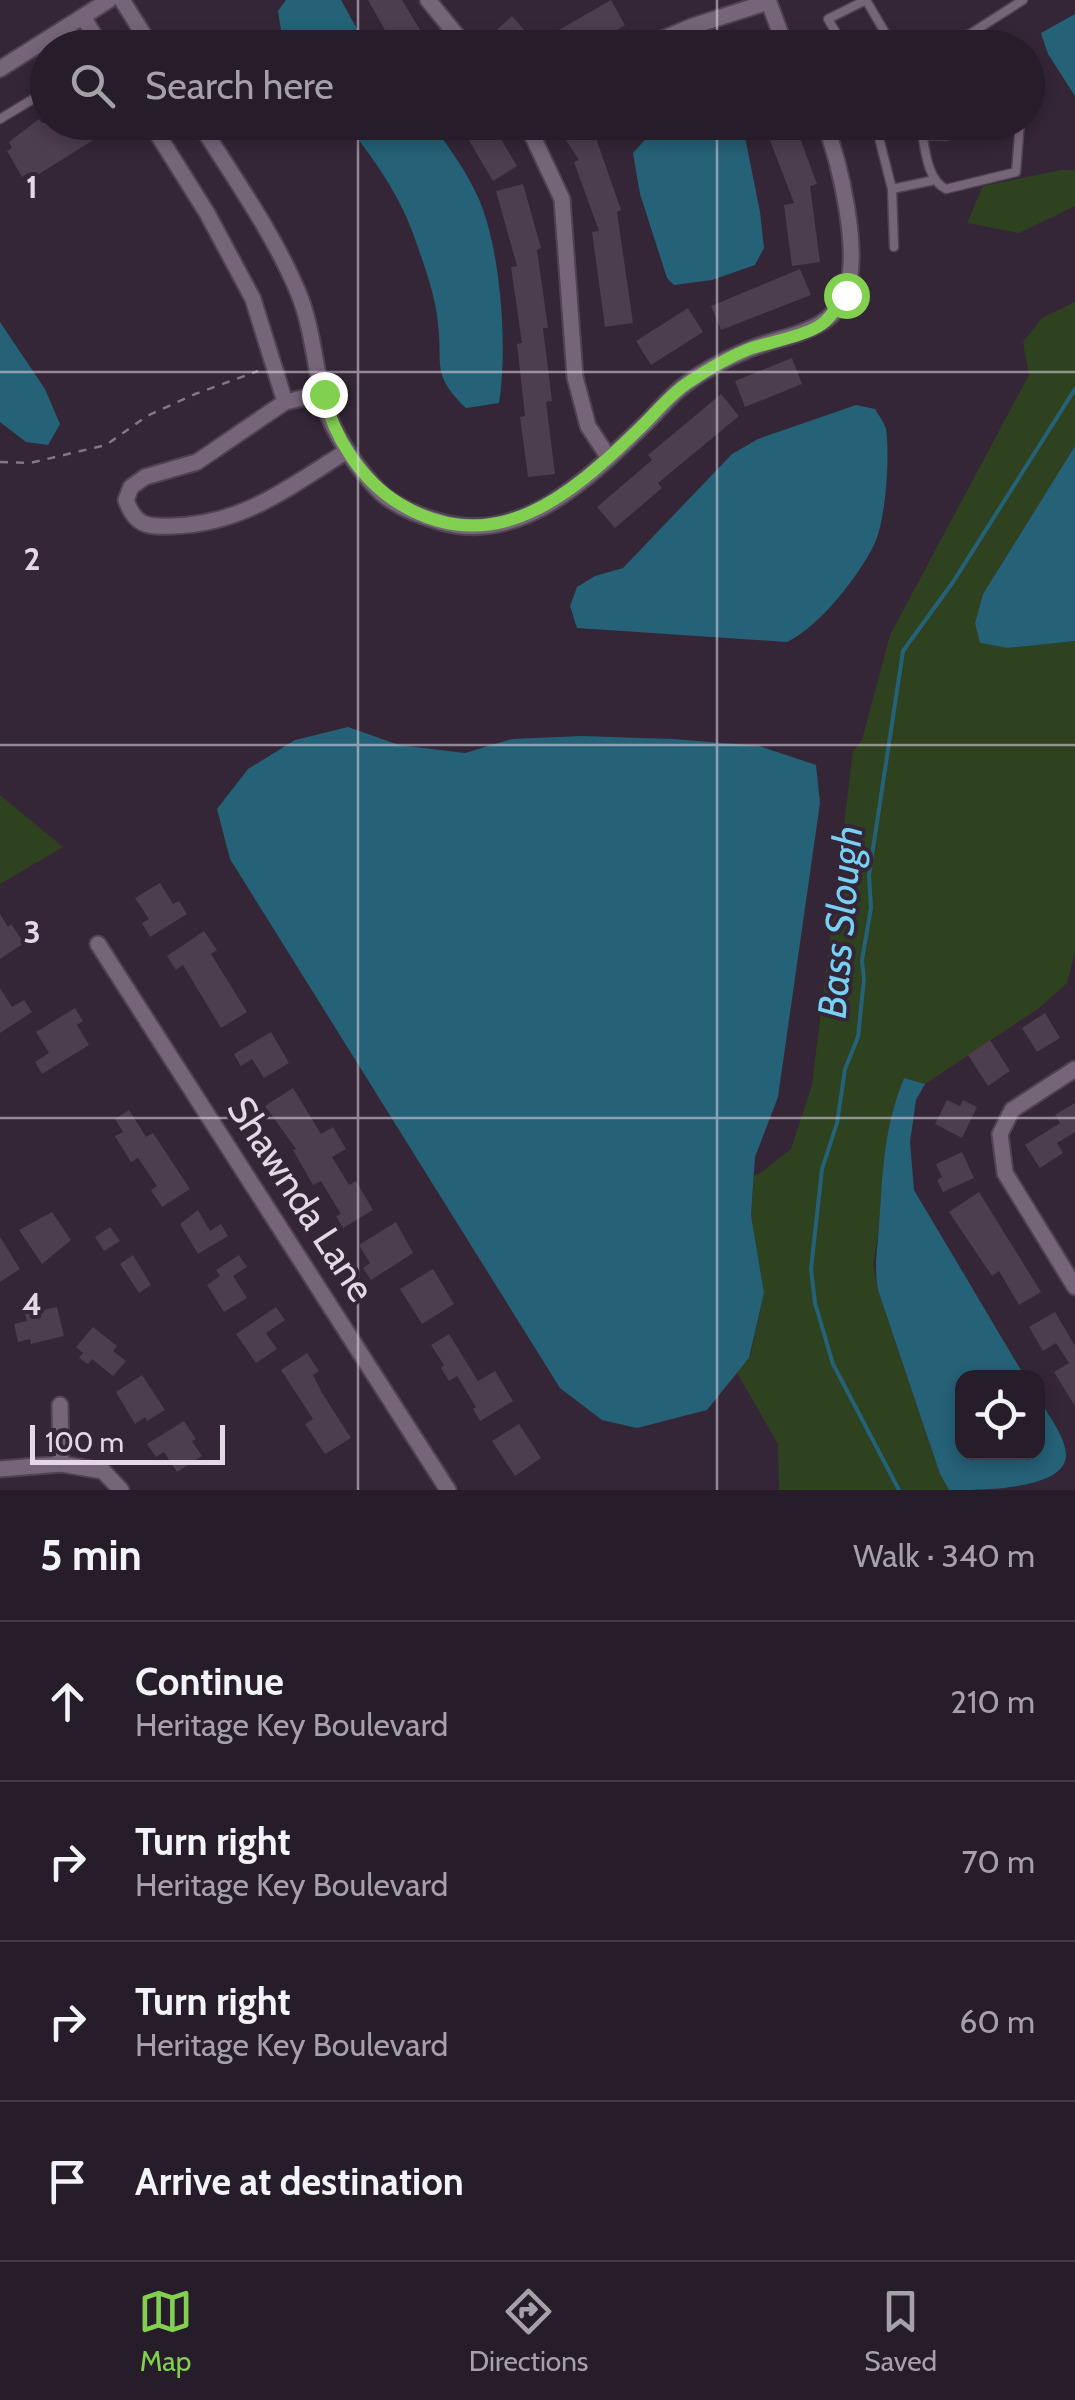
<!DOCTYPE html>
<meta charset="utf-8">
<style>
body{margin:0;font-family:Cabin,sans-serif;background:#2f2531;color:#f1f3f6}
.controls{position:absolute;right:30px;bottom:30px;display:grid;overflow:hidden;border-radius:20px;box-shadow:0 5px 15px #0003}
.controls button{width:90px;height:90px;display:grid;place-items:center;padding:0;border:0;border-bottom:2px solid #433a46;background:#271c29;color:#f1f3f6;font:50px sans-serif}
.scale{position:absolute;left:30px;bottom:25px;width:195px;box-sizing:border-box;padding-left:10px;border:5px solid #e2d9e4;border-top:0;font-size:28px;line-height:35px;white-space:nowrap;color:#e2d9e4;-webkit-text-stroke:8px #342637;paint-order:stroke}
.stop{position:absolute;width:30px;height:30px;margin:-22px;border:8px solid #81d050;border-radius:50%;background:#fff}
.stop.end{background:#81d050;border-color:#fff;box-shadow:0 2px 10px #0008}
.list{margin:0;padding:0;list-style:none}
h2{display:flex;justify-content:space-between;align-items:center;height:130px;margin:0;padding:0 40px;font-size:42px}
h2 small{font-size:32px;font-weight:400;color:#a4a1a8}
.list li{display:grid;grid-template-columns:65px 1fr auto;gap:30px;align-items:center;box-sizing:border-box;height:160px;padding:0 40px;border-top:2px solid #433a46}
.list b{display:block;font-size:38px;white-space:nowrap}
.list p{margin:0;font-size:32px;white-space:nowrap;color:#a4a1a8}
.list em{font-size:32px;font-style:normal;color:#a4a1a8}
.icon{flex:none;width:55px;height:55px;fill:none;stroke:currentColor;stroke-width:2;stroke-linecap:round;stroke-linejoin:round}
.map{position:relative;flex:none;width:1075px;height:1490px;overflow:hidden}
.search{position:absolute;background:#271c29;box-shadow:0 5px 15px #0003;left:30px;right:30px;top:30px;height:110px;display:flex;align-items:center;gap:25px;box-sizing:border-box;padding:0 35px;border-radius:55px;color:#a4a1a8;font-size:38px}
.sheet{height:770px;background:#271c29}
nav{display:flex;justify-content:space-around;align-items:center;box-sizing:border-box;height:140px;border-top:2px solid #433a46;background:#271c29;font-size:28px;color:#a4a1a8}
nav a{display:grid;justify-items:center;gap:5px}
nav .on{color:#81d050}
.map>svg:first-child{display:block}
.green{fill:#2f421f}
.water{fill:#256177}
.lines{fill:none;stroke-linecap:round;stroke-linejoin:round}
.stream{stroke:#256177;stroke-width:4}
.building{fill:#4c3d4f}
.service-casing{stroke:#4f4351;stroke-width:11}
.minor-casing{stroke:#4f4351;stroke-width:19}
.path{stroke:#837785;stroke-width:2.5;stroke-dasharray:8 8;stroke-linecap:butt}
.service{stroke:#766579;stroke-width:8}
.minor{stroke:#766579;stroke-width:15}
.route{stroke:#81d050;stroke-width:12}
.grid{fill:none;stroke:#e2d9e4;stroke-width:2.5;stroke-opacity:0.55}
.labels{text-anchor:middle;stroke-width:8;stroke-linejoin:round;paint-order:stroke}
.street-label{font-size:38px;fill:#e2d9e4;stroke:#342637}
.water-label{font-size:40px;font-style:italic;fill:#76d1f4;stroke:#342637}
.grid-label{font-size:32px;text-anchor:middle;font-weight:bold;fill:#e2d9e4;stroke:#342637;stroke-width:8;stroke-linejoin:round;paint-order:stroke}
</style>
<div class="map">
<svg width="1075" height="1490" viewBox="0 0 1075 1490">
<rect width="100%" height="100%" fill="#342637"/>
<!-- green -->
<path class="green" d="M1061,170H1075V206L1019,233L967,223L983,186Z
M1075,302V446L983,594L975,623L981,643L1008,648L1075,641V952L1067,983L1039,1008L925,1084L904,1078L873,1264L878,1290L940,1474L949,1490H779L778,1444L737,1373L750,1357L764,1293L751,1215L754,1175L759,1174L791,1149L812,1085L853,751L862,740L890,635L1029,375L1023,342L1042,318Z
M0,795L63,847L0,884Z"/>
<!-- water -->
<path class="water" d="M286,0H341L367,47H287L282,37L278,11Z
M1075,14V96L1048,54L1041,33Z
M670,122L738,123L743,127L760,212L764,248L755,265L712,280L674,285L667,278L640,194L633,153L652,132Z
M345,123H431C448,146 465,169 477,195C501,246 508,348 499,403L466,408C431,374 443,366 438,324C436,298 425,267 416,242C402,198 373,157 345,123Z
M0,322L45,389L60,424L48,445L26,442L0,422Z
M856,405L875,409C879,416 884,422 886,429C890,457 886,520 874,545C858,577 819,627 787,642L577,628L570,606L577,587L595,576L623,568L732,454L758,439Z
M1075,446V641L1008,648L980,643L975,623L983,594Z
M348,727L399,745L465,753L512,739L581,736L673,739L759,746L816,765L820,803L778,1097L755,1157L751,1215L764,1293L749,1358L707,1410L637,1428L602,1420L560,1388L230,859L217,809L248,769L295,740Z
M904,1078L925,1084L916,1100L910,1142L914,1190L1025,1377L962,1378V1452H1038V1398C1047,1413 1066,1437 1066,1455C1066,1490 981,1490 949,1490L940,1474L878,1290C874,1267 877,1250 879,1227C883,1172 883,1130 904,1078Z"/>
<g class="lines">
<!-- stream -->
<path class="stream" d="M899,1490L833,1364L815,1303L811,1269L822,1169L837,1123L845,1069L858,1037L864,979L862,960L871,908L869,875L903,651L953,582L1075,389"/>
</g>
<!-- building -->
<path class="building" d="M368,0H402L431,48H395Z
M611,0L625,25L587,48H560L552,34Z
M512,16L540,48H501L490,36Z
M39,119L42,123L100,122L106,132L31,179L28,173L22,177L7,151L12,148L9,142Z
M458,122H491L517,166L493,181Z
M567,122H619L596,138L621,210L617,212L633,323L605,327L592,232L599,231L574,162L579,160L558,128Z
M763,122H794L817,184L810,186L820,262L792,266L784,205L794,203Z
M523,184L541,248L537,250L548,328H543L552,401L546,402L555,474L528,477L520,417L525,416L517,344L522,343L511,267L517,266L496,191Z
M800,269L811,295L721,330L711,306Z
M688,308L703,332L651,365L636,341Z
M792,358L802,384L745,407L735,381Z
M721,394L739,416L658,483L662,488L615,528L597,507L652,460L648,455Z
M160,883L173,904L179,901L187,914L150,937L142,923L149,919L135,898Z
M0,914L8,927L11,924L24,943L0,959Z
M204,931L217,950L211,954L247,1012L221,1028L183,965L176,970L167,956Z
M0,988L12,1007L24,1000L32,1012L0,1033Z
M75,1008L83,1021L77,1025L89,1045L42,1074L35,1062L49,1053L36,1032Z
M1045,1013L1060,1038L1037,1052L1022,1028Z
M271,1032L289,1063L264,1078L252,1059L241,1066L234,1054Z
M990,1040L1010,1071L988,1086L968,1055Z
M293,1088L321,1134L333,1127L346,1149L332,1157L349,1185L356,1181L373,1210L343,1228L336,1216L341,1214L321,1181L313,1185L293,1150L296,1149L265,1106Z
M947,1100L960,1106L963,1100L977,1107L962,1138L935,1124Z
M1075,1103V1132L1057,1143L1063,1153L1040,1168L1025,1145L1060,1123L1055,1115Z
M129,1110L146,1137L153,1133L190,1189L162,1207L151,1190L157,1186L138,1158L131,1162L115,1136L123,1132L115,1119Z
M962,1152L974,1178L943,1192L937,1180L942,1177L936,1164Z
M979,1192L1041,1292L1019,1305L999,1271L992,1276L949,1212Z
M198,1210L210,1231L221,1224L228,1236L198,1254L180,1224Z
M52,1212L71,1240L42,1264L19,1230Z
M396,1222L413,1253L371,1280L363,1268L370,1263L359,1245Z
M110,1227L120,1241L104,1251L95,1237Z
M0,1237L20,1269L0,1282Z
M133,1255L151,1285L139,1293L120,1264Z
M239,1255L247,1267L233,1276L247,1298L224,1312L207,1285L220,1276L216,1270Z
M433,1269L454,1304L422,1324L400,1289Z
M57,1307L64,1336L31,1344L30,1339L18,1342L14,1324L27,1321L25,1314Z
M276,1307L285,1320L266,1333L277,1349L256,1363L236,1334Z
M1055,1312L1075,1346V1406L1054,1372L1069,1363L1056,1343L1043,1351L1029,1327Z
M93,1327L117,1346L113,1351L126,1361L113,1376L92,1359L88,1364L79,1358L83,1353L76,1347Z
M449,1334L478,1381L495,1371L513,1401L480,1421L473,1409L476,1407L457,1376L449,1381L441,1368L444,1365L431,1345Z
M307,1353L319,1371L313,1375L322,1393L351,1438L325,1454L305,1424L313,1419L281,1370Z
M142,1375L165,1410L147,1421L145,1417L135,1424L116,1392Z
M184,1421L196,1439L192,1441L202,1456L177,1472L164,1452L156,1457L147,1444Z
M519,1424L541,1458L515,1476L492,1441Z"/>
<g class="lines">
<defs>
<path id="service" d="M866,0L894,48
M845,48L828,19L866,0
M948,48L1023,0
M0,119L48,90
M875,122L892,189L894,247
M920,122C925,143 925,179 946,189L1016,172L1020,122
M923,135L945,136L988,122
M892,189L935,180"/>
<path id="minor" d="M122,0L152,48
M428,0L467,48
M768,0L786,48
M83,17L102,48
M641,48L693,26L768,2
M0,69L109,0
M150,122L207,213L253,299L285,402L324,393
M199,122C233,177 273,232 298,292C315,332 315,381 329,417C340,443 360,472 380,492C396,507 420,516 441,522C524,546 594,473 648,421C660,409 672,394 686,384C703,371 726,359 745,351C780,335 831,335 846,293C861,252 840,162 824,122
M526,122L562,199L575,377L588,426L609,458
M285,402L197,462L145,477L131,487L126,500C135,526 147,527 173,526C244,524 289,487 347,451
M98,944L448,1490
M1075,1069L1012,1110L1000,1134L1005,1173L1075,1287
M60,1405L61,1464
M0,1469L61,1464L103,1471L121,1490"/>
</defs>
<!-- service casing -->
<use href="#service" class="service-casing"/>
<!-- minor casing -->
<use href="#minor" class="minor-casing"/>
<!-- path -->
<path class="path" d="M0,462L30,463L106,445L147,416L195,394L258,371"/>
<!-- service -->
<use href="#service" class="service"/>
<!-- minor -->
<use href="#minor" class="minor"/>
</g>
<g class="lines">
<!-- route -->
<path class="route" d="M324,394C333,437 362,481 400,504C495,561 571,495 639,429C655,414 670,394 689,382C707,370 729,357 749,349C769,342 806,336 822,324C831,318 838,304 846,295"/>
</g>
<!-- grid -->
<path class="grid" d="M358,0V48M717,0V48M358,122V1490M717,122V1490M0,372H1075M0,745H1075M0,1118H1075"/>
<g class="labels">
<!-- street labels -->
<g class="street-label">
<text transform="translate(301 1199) rotate(57)" y="13">Shawnda Lane</text>
</g>
<!-- water labels -->
<g class="water-label">
<text transform="translate(840 922) rotate(-85)" y="14">Bass Slough</text>
</g>
</g>
<g class="grid-label">
<text x="32" y="198">1</text>
<text x="32" y="570">2</text>
<text x="32" y="943">3</text>
<text x="32" y="1315">4</text>
</g>
</svg>
<div class="controls">
<button><svg class="icon" aria-label="locate" viewBox="0 0 24 24"><circle cx="12" cy="12" r="6"/><path d="M12 2v4M12 18v4M2 12h4M18 12h4"/></svg></button>
</div>
<div class="scale">100 m</div>
<div class="stop" style="left:846px;top:295px"></div>
<div class="stop end" style="left:324px;top:394px"></div>
<div class="search"><svg class="icon" aria-label="search" viewBox="0 0 24 24"><circle cx="10" cy="10" r="6"/><path d="M15 15l6 6"/></svg>Search here</div>
</div>
<section class="sheet">
<h2>5 min<small>Walk · 340 m</small></h2>
<ul class="list">
<li><svg class="icon" aria-label="ahead" viewBox="0 0 24 24"><path d="M12 20V5M6 11l6-6 6 6"/></svg><div><b>Continue</b><p>Heritage Key Boulevard</p></div><em>210 m</em></li>
<li><svg class="icon" aria-label="right" viewBox="0 0 24 24"><path d="M7 20v-9h11M14 6l5 5-5 5"/></svg><div><b>Turn right</b><p>Heritage Key Boulevard</p></div><em>70 m</em></li>
<li><svg class="icon" aria-label="right" viewBox="0 0 24 24"><path d="M7 20v-9h11M14 6l5 5-5 5"/></svg><div><b>Turn right</b><p>Heritage Key Boulevard</p></div><em>60 m</em></li>
<li><svg class="icon" aria-label="arrive" viewBox="0 0 24 24"><path d="M6 21V4h12l-3 4 3 4H6"/></svg><div><b>Arrive at destination</b></div></li>
</ul>
</section>
<nav>
<a class="on"><svg class="icon" aria-label="map" viewBox="0 0 24 24"><path d="M3 6l6-2 6 2 6-2v14l-6 2-6-2-6 2zM9 4v14M15 6v14"/></svg>Map</a>
<a><svg class="icon" aria-label="directions" viewBox="0 0 24 24"><path d="M12 3l9 9-9 9-9-9zM9 14v-3h6M13 9l2 2-2 2"/></svg>Directions</a>
<a><svg class="icon" aria-label="saved" viewBox="0 0 24 24"><path d="M7 4h10v16l-5-4-5 4z"/></svg>Saved</a>
</nav>
